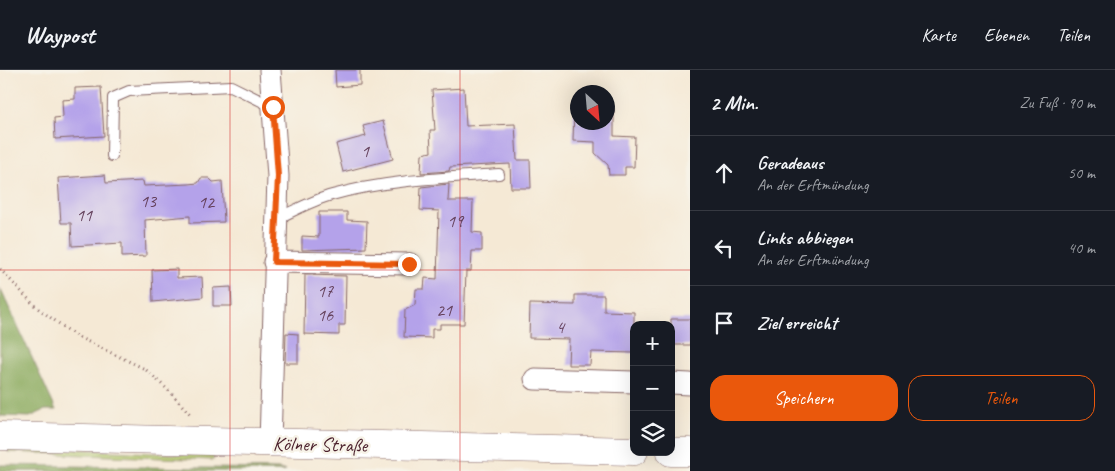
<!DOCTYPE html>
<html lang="de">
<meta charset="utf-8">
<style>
body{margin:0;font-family:Caveat,sans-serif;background:#20242c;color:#f1f3f6}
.controls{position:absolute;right:15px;bottom:15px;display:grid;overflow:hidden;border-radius:10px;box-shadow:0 5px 20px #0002}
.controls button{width:45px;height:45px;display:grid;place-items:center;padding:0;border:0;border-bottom:1px solid #363941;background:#171b24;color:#f1f3f6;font:25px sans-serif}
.compass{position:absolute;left:570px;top:15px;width:45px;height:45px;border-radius:50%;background:#171b24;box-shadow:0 5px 20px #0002;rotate:154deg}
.stop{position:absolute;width:15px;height:15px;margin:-11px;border:4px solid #ea580c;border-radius:50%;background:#fff}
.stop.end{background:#ea580c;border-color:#fff;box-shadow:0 1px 5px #0008}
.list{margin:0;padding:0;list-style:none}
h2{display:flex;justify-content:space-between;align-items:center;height:65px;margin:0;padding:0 20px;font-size:21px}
h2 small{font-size:16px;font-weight:400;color:#9ea1a6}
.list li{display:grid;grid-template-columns:32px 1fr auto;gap:15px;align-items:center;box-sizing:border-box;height:75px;padding:0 20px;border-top:1px solid #363941}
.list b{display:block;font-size:19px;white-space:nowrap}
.list p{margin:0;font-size:16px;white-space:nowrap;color:#9ea1a6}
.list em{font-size:16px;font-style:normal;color:#9ea1a6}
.actions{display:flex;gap:10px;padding:15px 20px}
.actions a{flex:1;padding:11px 0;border:1px solid #ea580c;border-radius:15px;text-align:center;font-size:18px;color:#ea580c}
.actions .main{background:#ea580c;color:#fff}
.icon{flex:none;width:28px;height:28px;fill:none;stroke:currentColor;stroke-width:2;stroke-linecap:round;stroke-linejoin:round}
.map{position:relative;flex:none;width:690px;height:401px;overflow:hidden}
header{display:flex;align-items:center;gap:30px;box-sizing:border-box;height:70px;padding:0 25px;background:#171b24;border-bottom:1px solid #363941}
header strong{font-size:24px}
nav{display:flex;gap:28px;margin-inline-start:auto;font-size:18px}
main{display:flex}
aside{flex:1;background:#171b24}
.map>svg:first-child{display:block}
.green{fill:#afc56a;stroke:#7c724a}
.forest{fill:#8baa5e;stroke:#6a6444}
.building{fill:#b4a2ea}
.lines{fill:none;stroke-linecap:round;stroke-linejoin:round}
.service-casing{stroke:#866666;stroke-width:12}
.minor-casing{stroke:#866666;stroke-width:23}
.secondary-casing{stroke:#866666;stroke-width:29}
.path{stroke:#866666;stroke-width:3;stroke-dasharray:1 4;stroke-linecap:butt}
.service{stroke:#fff;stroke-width:10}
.minor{stroke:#fff;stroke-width:21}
.secondary{stroke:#fff;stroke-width:28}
.route{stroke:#ea580c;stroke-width:6}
.grid{fill:none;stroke:#d62828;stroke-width:1;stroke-opacity:0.55}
.labels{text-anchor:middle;stroke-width:5;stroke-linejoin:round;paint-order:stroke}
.number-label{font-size:18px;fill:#64405b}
.street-label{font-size:20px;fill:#4a1f2b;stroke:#f7f3e8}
</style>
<header>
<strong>Waypost</strong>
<nav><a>Karte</a><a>Ebenen</a><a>Teilen</a></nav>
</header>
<main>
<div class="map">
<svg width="690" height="401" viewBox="0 0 690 401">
<rect width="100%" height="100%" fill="#f7f3e8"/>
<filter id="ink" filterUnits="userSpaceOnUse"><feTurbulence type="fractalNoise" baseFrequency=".02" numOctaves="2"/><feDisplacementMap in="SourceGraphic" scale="10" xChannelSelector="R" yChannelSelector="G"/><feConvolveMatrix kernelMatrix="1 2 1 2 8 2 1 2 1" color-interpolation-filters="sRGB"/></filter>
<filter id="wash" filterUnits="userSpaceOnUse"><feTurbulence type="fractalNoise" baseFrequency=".0096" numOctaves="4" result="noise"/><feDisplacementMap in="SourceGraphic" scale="20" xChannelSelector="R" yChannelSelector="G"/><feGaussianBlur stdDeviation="1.12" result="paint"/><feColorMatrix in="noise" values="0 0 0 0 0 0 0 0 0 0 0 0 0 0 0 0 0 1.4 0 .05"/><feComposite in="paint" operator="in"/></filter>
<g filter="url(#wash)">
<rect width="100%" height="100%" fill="#f5e9d5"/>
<!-- green -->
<path class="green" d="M8,376L214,386L213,390L8,382Z"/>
<!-- forest -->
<path class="forest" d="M0,218L56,340H45L30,347L0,346Z
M0,395L278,399L286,401H0Z"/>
<g id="blocks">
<!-- building -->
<path class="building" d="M335,0H360V15L336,17Z
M101,17L104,66L55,69L54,48L63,47L62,30L75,29V18Z
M464,18L466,56L515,54L517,90H530L531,118H511L510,94L450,97L449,101L421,103L422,84L431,82L430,60H435L432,20Z
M574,38H578V52H608V38H614V66L635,67L634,97H625V105H609L608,95L595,83V72L573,71Z
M383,51L393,89L343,102L336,74L366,66L363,56Z
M105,105L106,113L143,111L144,116L189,114L198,113L201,108H209L213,112L222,111L224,152L190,153V146L145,150L146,186L122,187V173L72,176L71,153H61L58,108Z
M449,114L448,131H473L472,162L482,163V181H472L471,201H466L464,254H440V259H432V268L404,267L405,240L415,235L416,219H424L425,208L437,209L439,141L420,140L421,117Z
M319,142H347V150L367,151L366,178L302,180V166L319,167Z
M177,199V208L202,207L203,227L153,232L152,200Z
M305,205L346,206L345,255H339V265L304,264Z
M231,217L232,236H213V218Z
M575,225H604V241L634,242V283L591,282L590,295H568L569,269L529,268L530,234L575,235Z
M671,249H690V275H671Z
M286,263L298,264V293H285Z"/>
</g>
</g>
<g filter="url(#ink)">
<use href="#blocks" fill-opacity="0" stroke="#866666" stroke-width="1"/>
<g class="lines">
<defs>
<path id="service" d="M112,86L113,28L129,21L231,16L273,37
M276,149C294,141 313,130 332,125C386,110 443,108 499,104"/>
<path id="minor" d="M270,0L278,106L270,373
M274,192L409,194
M535,309L634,312
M671,313L690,314"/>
<path id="secondary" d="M0,366L634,381
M671,382H690"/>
</defs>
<!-- service casing -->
<use href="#service" class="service-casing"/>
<!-- minor casing -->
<use href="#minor" class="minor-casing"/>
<!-- secondary casing -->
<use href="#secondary" class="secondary-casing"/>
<!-- path -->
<path class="path" d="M0,199L36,237L76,266L145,299L167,319L192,346"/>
<!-- service -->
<use href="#service" class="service"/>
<!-- minor -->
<use href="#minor" class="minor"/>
<!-- secondary -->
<use href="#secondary" class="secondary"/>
</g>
</g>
<g class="lines" filter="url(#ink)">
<!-- route -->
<path class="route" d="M273,37L278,106L274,192L409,194"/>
</g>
<!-- grid -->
<path class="grid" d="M230,0V401M460,0V401M0,200H690"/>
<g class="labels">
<!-- number labels -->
<g class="number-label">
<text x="365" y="87">1</text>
<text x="148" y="137">13</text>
<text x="206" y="138">12</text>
<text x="84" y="151">11</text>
<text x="455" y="157">19</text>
<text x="325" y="227">17</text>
<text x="444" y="246">21</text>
<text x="325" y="251">16</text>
<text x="560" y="263">4</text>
</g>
<!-- street labels -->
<g class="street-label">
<text transform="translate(320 374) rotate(1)" y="7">Kölner Straße</text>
</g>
</g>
</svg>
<div class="controls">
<button>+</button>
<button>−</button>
<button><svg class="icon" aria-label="layers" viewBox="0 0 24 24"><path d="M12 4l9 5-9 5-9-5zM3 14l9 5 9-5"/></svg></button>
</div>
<svg class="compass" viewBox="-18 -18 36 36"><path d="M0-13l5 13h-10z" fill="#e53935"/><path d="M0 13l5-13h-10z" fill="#9ea1a6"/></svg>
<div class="stop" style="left:273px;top:37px"></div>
<div class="stop end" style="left:409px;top:194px"></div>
</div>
<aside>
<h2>2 Min.<small>Zu Fuß · 90 m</small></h2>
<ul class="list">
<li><svg class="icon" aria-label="ahead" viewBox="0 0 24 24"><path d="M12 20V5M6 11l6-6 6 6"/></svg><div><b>Geradeaus</b><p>An der Erftmündung</p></div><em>50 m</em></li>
<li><svg class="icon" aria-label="left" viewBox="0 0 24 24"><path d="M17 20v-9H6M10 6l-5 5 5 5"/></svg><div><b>Links abbiegen</b><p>An der Erftmündung</p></div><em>40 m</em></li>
<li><svg class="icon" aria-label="arrive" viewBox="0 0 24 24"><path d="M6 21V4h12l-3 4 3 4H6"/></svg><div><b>Ziel erreicht</b></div></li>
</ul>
<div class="actions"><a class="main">Speichern</a><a>Teilen</a></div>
</aside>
</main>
